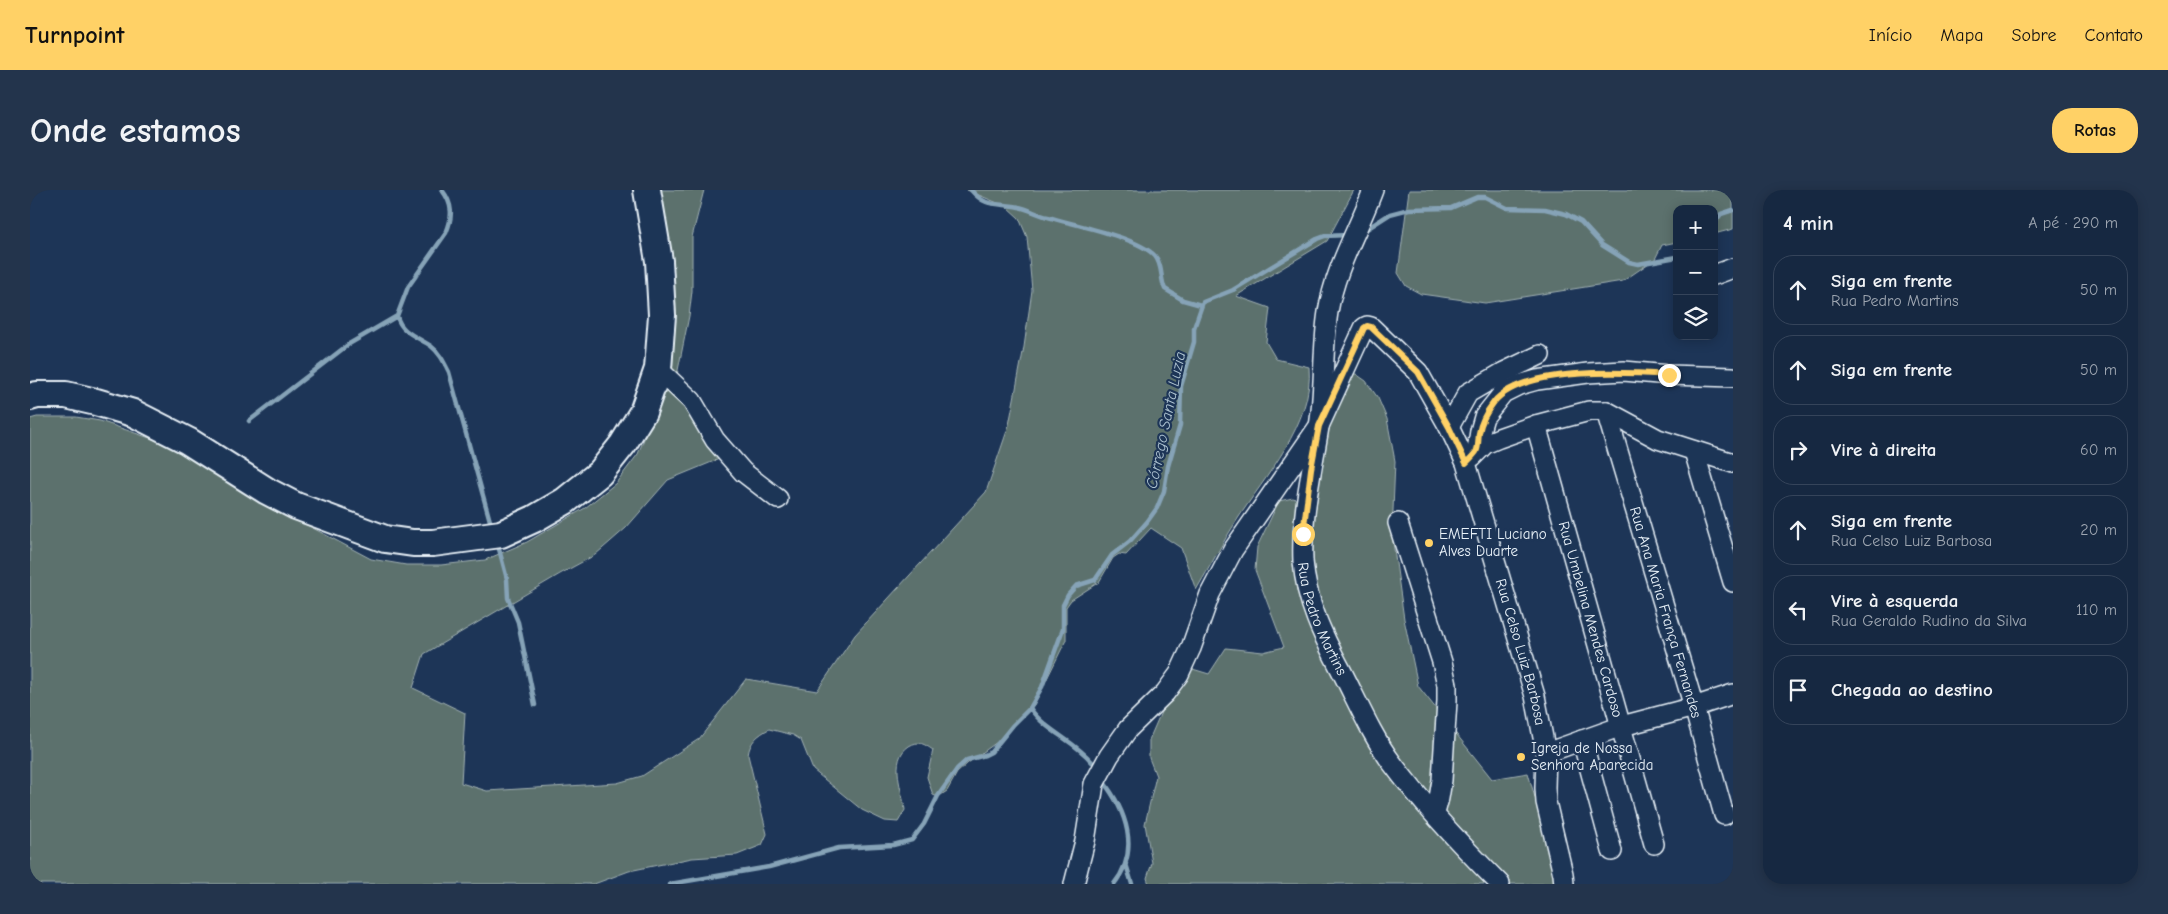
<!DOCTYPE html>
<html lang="pt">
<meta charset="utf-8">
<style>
body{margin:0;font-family:"Comic Neue",sans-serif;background:#23344c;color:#f1f3f6}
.controls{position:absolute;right:15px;top:15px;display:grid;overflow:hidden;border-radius:10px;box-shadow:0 2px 12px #0003}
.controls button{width:45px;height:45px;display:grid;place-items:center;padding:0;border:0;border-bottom:1px solid #35445a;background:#162841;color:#f1f3f6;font:25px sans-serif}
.stop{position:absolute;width:15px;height:15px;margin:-11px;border:4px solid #ffd166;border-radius:50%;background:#fff}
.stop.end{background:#ffd166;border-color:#fff;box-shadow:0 1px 5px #0008}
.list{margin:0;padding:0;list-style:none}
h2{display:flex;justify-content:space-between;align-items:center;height:65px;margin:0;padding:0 20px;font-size:21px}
h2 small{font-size:16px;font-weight:400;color:#9ea6b1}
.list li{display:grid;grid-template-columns:32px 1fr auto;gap:15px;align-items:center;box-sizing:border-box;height:70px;margin:0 10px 10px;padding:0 10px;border:1px solid #35445a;border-radius:20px}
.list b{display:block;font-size:19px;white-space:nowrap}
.list p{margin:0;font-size:16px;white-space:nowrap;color:#9ea6b1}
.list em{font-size:16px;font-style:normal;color:#9ea6b1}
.icon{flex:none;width:28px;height:28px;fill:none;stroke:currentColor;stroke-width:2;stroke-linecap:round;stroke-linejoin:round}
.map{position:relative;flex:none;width:1703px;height:694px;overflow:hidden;border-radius:20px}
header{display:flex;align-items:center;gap:30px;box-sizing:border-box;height:70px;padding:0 25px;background:#ffd166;color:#111}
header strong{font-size:24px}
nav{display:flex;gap:28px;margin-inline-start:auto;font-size:18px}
.intro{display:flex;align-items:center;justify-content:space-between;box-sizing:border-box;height:120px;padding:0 30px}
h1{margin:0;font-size:35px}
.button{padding:12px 22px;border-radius:20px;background:#ffd166;color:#111;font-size:18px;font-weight:700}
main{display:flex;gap:30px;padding:0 30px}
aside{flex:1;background:#162841;border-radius:20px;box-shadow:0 2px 12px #0003}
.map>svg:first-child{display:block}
.green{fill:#5b716d;stroke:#a2b1b2}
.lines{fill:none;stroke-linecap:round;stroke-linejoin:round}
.stream{stroke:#86a3b7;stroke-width:4.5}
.minor-casing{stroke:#e8f1f8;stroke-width:22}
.highway-casing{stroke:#e8f1f8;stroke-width:30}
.minor{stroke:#1d3557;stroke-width:19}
.highway{stroke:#1d3557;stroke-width:26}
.route{stroke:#ffd166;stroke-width:6}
.poi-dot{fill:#ffd166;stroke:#1d3557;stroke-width:2}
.labels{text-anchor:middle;stroke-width:4.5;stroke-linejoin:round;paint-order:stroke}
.poi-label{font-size:15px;fill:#e8f1f8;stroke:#1d3557;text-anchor:start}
.street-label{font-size:15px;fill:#e8f1f8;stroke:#1d3557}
.water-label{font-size:16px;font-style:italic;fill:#afc4d2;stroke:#1d3557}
</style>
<header>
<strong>Turnpoint</strong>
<nav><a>Início</a><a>Mapa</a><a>Sobre</a><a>Contato</a></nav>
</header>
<div class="intro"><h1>Onde estamos</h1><a class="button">Rotas</a></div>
<main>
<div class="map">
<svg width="1703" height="694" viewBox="0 0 1703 694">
<rect width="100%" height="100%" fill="#1d3557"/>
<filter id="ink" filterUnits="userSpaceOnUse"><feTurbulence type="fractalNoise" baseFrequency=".02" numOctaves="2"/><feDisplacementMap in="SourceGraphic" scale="10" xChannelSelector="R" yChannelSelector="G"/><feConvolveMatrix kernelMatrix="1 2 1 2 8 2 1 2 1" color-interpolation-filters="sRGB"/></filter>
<g filter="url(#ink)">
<!-- green -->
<path class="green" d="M630,0H674L662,47V101L659,126L645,195L694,267L638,290L596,338L565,365L530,384L394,464L383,498L435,523L431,593L457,601L587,593L612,586L669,549L716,489L787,501L825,445L956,302L979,235L994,157L1002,100L997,47L989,28L977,17L937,0H1324L1297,51L1206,106L1240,118L1236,152L1246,169L1279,177C1284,233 1235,286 1207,330C1192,353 1180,377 1166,400L1151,358L1121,338L1096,365L1089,364L1083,368L1069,392L1041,410L1036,417V450L1004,515L967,552L938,573L927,583L917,601L908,607L903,605L897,587L903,560C894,554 889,550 879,556C858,570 873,602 875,620L868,632L855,631L832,620L783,580L771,550L763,545L739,539C728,545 720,551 718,565L737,644L732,655L707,665L662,668L599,681L564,694H0V229L7,227H46L70,231L149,258L262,327L341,369L376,375H411L455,370L497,352L555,318L586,293L608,264L624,224L641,81Z
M1379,0H1703V39L1684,44V19H1647V52L1632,55L1625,69L1593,91L1455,113L1391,104L1376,96L1368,83Z
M1313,183L1326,184L1336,191L1348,208L1357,229L1365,271L1362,345L1374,429L1388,496L1462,589L1498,583L1520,660L1541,694H1119L1117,688L1122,673L1115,634L1126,586L1119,568V550L1135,513L1156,477L1179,484L1196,458L1233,462L1254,457L1225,380L1227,357L1249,311L1263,308L1271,311Z"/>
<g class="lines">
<!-- stream -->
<path class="stream" d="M412,0C423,14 423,27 416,43L378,97L367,126C371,143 388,147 401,156C410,163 414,172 419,182L460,331
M941,0C957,19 967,12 989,17C999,19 1008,25 1018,27C1044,35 1107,47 1125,66C1133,75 1130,89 1135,99L1153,110L1171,115
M1684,33L1691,24L1703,20
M1332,42L1360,24L1379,19L1421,18L1447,7H1455L1477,18L1515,19L1536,24L1551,32L1572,55L1599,72L1608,74L1647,67
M219,231L319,154L367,126
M469,359L477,389L478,408L488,432L505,515
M1000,518C1015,541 1044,550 1062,572
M1072,590C1096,620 1111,660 1084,694
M1096,674L1102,694
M640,694L739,677L809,658L863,655L882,650L894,634L908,606L927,579L937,570L955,565L961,562L983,535L1000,518L1012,497L1033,439V415L1038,405L1046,396L1065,390L1082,365L1100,351L1117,332L1127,318L1134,301L1138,276L1150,235L1151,196L1164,152V138L1173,112L1203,100L1287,49L1295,46L1318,45"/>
<defs>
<g id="minor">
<path id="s1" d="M1343,0C1328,41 1305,78 1298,122C1292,160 1295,200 1289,237C1282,281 1271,326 1273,371C1276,412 1293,446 1312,482C1328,513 1342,546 1362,573C1394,616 1432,656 1470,694"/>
<path d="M1684,85L1703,78"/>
<path d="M628,179L662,211L685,250L713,282L748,309"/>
<path id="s2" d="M1576,221L1664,517L1694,625"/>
<path id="s3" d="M1506,235L1624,654"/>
<path d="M1419,237L1438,203L1474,182L1510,165"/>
<path d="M1447,261L1450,241L1454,227L1473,203L1489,195L1507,190L1558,183L1594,181L1639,185L1703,187"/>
<path d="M1664,261L1703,392"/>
<path d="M1442,267L1455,254L1469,248L1506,235L1559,221H1576L1628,249L1703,273"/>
<path d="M1368,333L1412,472L1417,495V511L1412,590L1409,608L1405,623"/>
<path d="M1552,550L1582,661"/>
<path d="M1516,563L1592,536L1664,517L1703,504"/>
<path id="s4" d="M1044,694L1055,651L1064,594L1079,566L1098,539L1135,503L1149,484L1161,458L1180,404L1203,360L1289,236L1334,138L1337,136L1341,137L1388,182L1419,237L1436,273L1505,506L1516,563L1515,598L1516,612L1533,684L1534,694"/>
</g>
<path id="highway" d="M0,207L7,205H36L66,212L103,223L158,251L237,301L266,316L355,349L383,353H403L471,344L504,329L535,311L570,283L593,254L613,222L628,179L632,125L629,71L617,0"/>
</defs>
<!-- minor casing -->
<use href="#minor" class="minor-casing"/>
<!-- highway casing -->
<use href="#highway" class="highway-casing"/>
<!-- minor -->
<use href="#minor" class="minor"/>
<!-- highway -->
<use href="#highway" class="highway"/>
</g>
</g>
<g class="lines" filter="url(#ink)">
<!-- route -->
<path class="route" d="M1273,344L1281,279L1289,236L1334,138L1337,136L1341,137L1388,182L1419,237L1436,273C1439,270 1443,266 1446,262C1449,257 1448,249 1449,243C1451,231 1457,221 1464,212C1493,176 1596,182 1639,185"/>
</g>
<!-- markers -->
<g class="poi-dot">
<circle cx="1399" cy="353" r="5"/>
<circle cx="1491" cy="567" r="5"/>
</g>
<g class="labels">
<!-- poi labels -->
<g class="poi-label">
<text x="1409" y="349">EMEFTI Luciano<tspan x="1409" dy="17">Alves Duarte</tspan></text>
<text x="1501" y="563">Igreja de Nossa<tspan x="1501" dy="17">Senhora Aparecida</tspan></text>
</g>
<!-- street labels -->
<g class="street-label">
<text dy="5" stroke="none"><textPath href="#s2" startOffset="210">Rua Ana Maria França Fernandes</textPath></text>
<text dy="5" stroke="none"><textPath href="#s1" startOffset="442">Rua Pedro Martins</textPath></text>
<text dy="5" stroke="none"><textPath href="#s3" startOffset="202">Rua Umbelina Mendes Cardoso</textPath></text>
<text dy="5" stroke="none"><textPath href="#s4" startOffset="1009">Rua Celso Luiz Barbosa</textPath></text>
</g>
<!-- water labels -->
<g class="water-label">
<text transform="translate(1135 230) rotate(-78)" y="6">Córrego Santa Luzia</text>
</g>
</g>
</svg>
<div class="controls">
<button>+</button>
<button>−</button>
<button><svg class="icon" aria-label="layers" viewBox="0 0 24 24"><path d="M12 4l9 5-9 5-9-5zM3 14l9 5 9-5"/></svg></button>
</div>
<div class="stop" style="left:1273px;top:344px"></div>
<div class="stop end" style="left:1639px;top:185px"></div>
</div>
<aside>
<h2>4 min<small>A pé · 290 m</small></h2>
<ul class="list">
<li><svg class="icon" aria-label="ahead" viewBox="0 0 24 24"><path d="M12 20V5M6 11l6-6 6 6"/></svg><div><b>Siga em frente</b><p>Rua Pedro Martins</p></div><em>50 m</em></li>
<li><svg class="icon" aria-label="ahead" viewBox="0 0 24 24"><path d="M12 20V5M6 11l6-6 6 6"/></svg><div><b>Siga em frente</b></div><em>50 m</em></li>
<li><svg class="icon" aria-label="right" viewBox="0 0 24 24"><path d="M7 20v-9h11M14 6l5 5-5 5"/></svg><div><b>Vire à direita</b></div><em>60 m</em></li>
<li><svg class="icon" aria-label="ahead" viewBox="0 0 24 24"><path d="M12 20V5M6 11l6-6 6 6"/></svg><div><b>Siga em frente</b><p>Rua Celso Luiz Barbosa</p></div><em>20 m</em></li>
<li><svg class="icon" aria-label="left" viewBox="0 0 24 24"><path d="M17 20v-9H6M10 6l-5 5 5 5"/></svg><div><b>Vire à esquerda</b><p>Rua Geraldo Rudino da Silva</p></div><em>110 m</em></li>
<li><svg class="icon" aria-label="arrive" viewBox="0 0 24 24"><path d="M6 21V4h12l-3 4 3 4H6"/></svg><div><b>Chegada ao destino</b></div></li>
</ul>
</aside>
</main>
